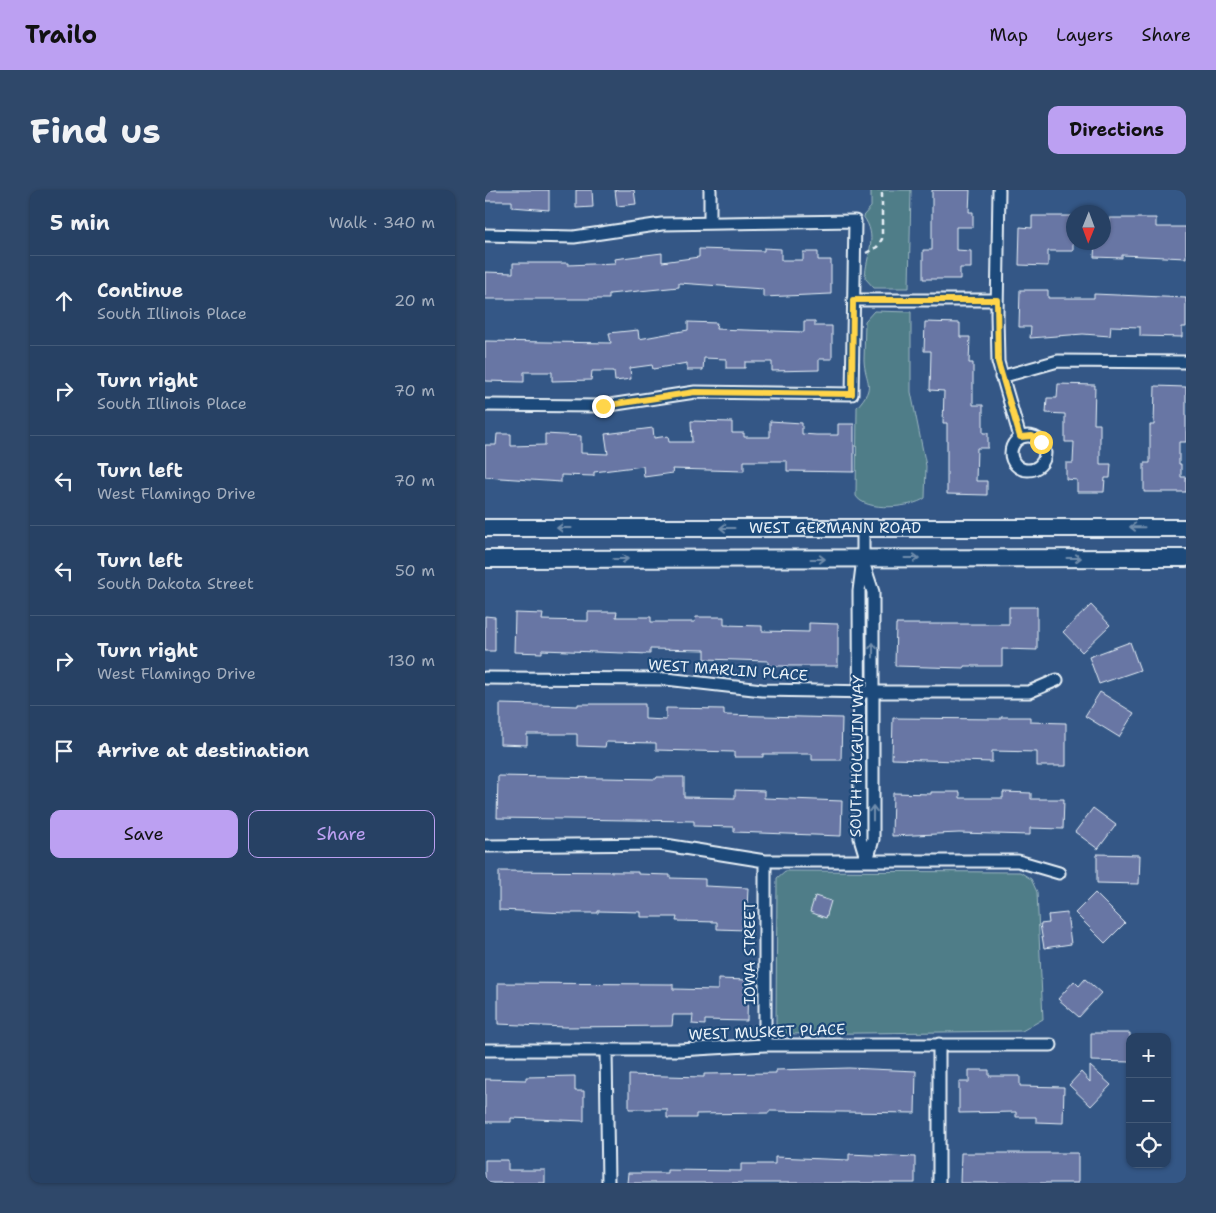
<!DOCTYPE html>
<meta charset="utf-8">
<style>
body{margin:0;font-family:"Shantell Sans",sans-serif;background:#2f486a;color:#f1f3f6}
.controls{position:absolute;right:15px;bottom:15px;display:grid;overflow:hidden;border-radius:10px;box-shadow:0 1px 4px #0004}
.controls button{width:45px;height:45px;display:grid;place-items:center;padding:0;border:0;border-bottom:1px solid #435a78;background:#274164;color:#f1f3f6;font:25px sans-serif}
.compass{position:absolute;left:581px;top:15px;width:45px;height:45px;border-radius:50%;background:#274164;box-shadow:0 1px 4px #0004;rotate:181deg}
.stop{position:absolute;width:15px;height:15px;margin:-11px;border:4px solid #ffd54a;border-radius:50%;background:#fff}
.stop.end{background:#ffd54a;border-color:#fff;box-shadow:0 1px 5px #0008}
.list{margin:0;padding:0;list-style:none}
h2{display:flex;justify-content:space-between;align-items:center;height:65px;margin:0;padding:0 20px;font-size:21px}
h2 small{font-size:16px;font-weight:400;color:#a4afbf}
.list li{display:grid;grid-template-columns:32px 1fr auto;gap:15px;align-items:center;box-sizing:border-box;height:90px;padding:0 20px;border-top:1px solid #435a78}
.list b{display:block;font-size:19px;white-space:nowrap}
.list p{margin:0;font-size:16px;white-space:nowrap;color:#a4afbf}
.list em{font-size:16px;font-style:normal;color:#a4afbf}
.actions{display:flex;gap:10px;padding:15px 20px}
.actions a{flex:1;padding:11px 0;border:1px solid #bca0f2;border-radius:10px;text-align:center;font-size:18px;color:#bca0f2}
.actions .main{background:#bca0f2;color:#111}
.icon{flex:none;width:28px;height:28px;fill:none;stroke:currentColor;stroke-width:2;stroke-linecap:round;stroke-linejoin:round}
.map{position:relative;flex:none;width:701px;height:993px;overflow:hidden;border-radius:10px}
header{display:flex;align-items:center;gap:30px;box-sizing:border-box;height:70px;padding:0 25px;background:#bca0f2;color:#111}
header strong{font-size:24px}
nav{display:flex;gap:28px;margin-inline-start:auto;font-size:18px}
.intro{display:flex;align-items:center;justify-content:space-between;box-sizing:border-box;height:120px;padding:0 30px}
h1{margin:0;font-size:35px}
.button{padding:12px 22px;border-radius:10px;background:#bca0f2;color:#111;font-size:18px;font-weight:700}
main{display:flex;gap:30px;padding:0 30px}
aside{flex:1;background:#274164;border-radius:10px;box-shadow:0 1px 4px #0004}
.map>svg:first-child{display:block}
.green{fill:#4f7d88;stroke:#9cb7c0}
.building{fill:#6776a4;stroke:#e8f1f8}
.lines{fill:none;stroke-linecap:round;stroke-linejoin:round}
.street-casing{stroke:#e8f1f8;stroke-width:15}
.secondary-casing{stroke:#e8f1f8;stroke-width:20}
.path{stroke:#e8f1f8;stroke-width:2.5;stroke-dasharray:5 4;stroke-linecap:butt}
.street{stroke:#1f4a7a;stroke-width:11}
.secondary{stroke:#1f4a7a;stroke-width:16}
.oneway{stroke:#6f8dac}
.route{stroke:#ffd54a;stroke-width:6}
.labels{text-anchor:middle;stroke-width:4.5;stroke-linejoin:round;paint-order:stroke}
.street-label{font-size:15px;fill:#e8f1f8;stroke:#1f4a7a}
</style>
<header>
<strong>Trailo</strong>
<nav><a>Map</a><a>Layers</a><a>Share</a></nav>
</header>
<div class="intro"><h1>Find us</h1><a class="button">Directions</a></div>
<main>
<aside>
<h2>5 min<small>Walk · 340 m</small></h2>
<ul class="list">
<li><svg class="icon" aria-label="ahead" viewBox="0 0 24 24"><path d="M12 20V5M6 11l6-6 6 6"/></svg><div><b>Continue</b><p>South Illinois Place</p></div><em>20 m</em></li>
<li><svg class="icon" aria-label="right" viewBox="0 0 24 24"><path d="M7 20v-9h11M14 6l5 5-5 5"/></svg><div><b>Turn right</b><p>South Illinois Place</p></div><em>70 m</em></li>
<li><svg class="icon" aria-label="left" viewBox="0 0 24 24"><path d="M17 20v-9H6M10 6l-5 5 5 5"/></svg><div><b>Turn left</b><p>West Flamingo Drive</p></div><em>70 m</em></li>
<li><svg class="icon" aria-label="left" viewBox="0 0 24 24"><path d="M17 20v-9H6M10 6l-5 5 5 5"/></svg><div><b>Turn left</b><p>South Dakota Street</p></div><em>50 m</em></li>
<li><svg class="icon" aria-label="right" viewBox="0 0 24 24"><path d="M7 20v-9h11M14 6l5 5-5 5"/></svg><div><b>Turn right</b><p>West Flamingo Drive</p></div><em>130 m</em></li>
<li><svg class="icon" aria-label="arrive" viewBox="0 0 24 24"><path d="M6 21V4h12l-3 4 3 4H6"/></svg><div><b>Arrive at destination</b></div></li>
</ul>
<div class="actions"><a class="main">Save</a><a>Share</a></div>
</aside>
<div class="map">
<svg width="701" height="993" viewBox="0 0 701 993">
<rect width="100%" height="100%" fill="#345786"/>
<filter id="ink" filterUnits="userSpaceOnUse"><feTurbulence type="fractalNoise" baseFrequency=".02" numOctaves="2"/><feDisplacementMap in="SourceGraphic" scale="10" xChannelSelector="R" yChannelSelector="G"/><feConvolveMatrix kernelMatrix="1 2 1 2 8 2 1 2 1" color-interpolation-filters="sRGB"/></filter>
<g filter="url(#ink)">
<!-- green -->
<path class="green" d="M386,0H426L424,98H389L380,88C381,64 394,47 378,26L386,17Z
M389,121L426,122V202L441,276L440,308C427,318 380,322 371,306L372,217C392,195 380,193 379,170C379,157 380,144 380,131Z
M300,681L535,682L546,689L552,702L558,829L537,841L298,844L291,836L292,688Z"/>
<!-- building -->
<path class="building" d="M0,0H64V20L27,17V11H0Z
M91,0H107L108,17L91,18Z
M130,0H149L151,14L132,16Z
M447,0H485L484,22H488V37H471V60L486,61V78H475V89H438V60H447Z
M547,26H588V61H563V76L534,75L535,37L547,38Z
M624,28H671V37H701V68L637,65V68L609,67L610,52H618V40H624Z
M279,58L296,59V70H318V62H333V70H346V104L278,107V99L194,93V97L124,104V109H0V82L28,83V73H83V75L130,73L129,69L177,63V72L214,67V59L279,61Z
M535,100H563V108H609V104L701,108V137H697V147L655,146V137L626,136L625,146L598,144L545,148L546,137H534Z
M319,131H330V136H347V169H334V180L287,181V172H260V178H241V169L219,168L218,180H202V173L168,179L167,175L145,178L146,189L130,191L129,181H107L106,190L67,191V182H39V192L0,191V151L126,153L124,143L153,140L154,149L203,140V132L232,133L231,139L319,142Z
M440,132L475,133V147H485L484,173H488V215H498V243H503V258H492L491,291H502V305L462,304V233H458L459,201L445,200L446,161H439Z
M573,194L610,195L609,234H615V274H626L625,288H620L619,302H592V290L581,289V273H588L589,252H580V224L561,223L562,208H572Z
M670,196L701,197V252H694V274H696V287H701V302H659V273H665V235H669Z
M206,231L247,232V243H259V247H285V231L317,233V244L331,245H353V234H369V282L302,281V271H259V281L187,279L188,283L159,287L158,276L109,282V286L76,285V292L0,287V255H11L12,244H26V256L60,255V244L96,246V263L123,264L120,244L168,238L169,248L183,246L184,252H207Z
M606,415L625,435L597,462L578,442Z
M524,417H552V460L517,459V476H479V478L410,476L411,434H524Z
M103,422H132L131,427H166V432H210L211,427H239V435L277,436V441L324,442V433L353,434V476H283V471L220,469V460L165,459V464L57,460V463L29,462L30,423L58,424L57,430L103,431Z
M0,426L10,427V461H0Z
M645,452L655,480L614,494L604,467Z
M615,502L649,523L634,547L600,526Z
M15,514L93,516V514H160V529L181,530V518L239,519V525L357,528L356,570H327V564H278V567H249V562L171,560V553L121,552L120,557L92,556V544H42V555L15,554Z
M516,527H545V532L581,533V576H552V562L507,561V572L407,569L408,528L516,529Z
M13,586L171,589L172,587H199V607L250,608V600L279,601V608L357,611L356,646L249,642V637L209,636V631L12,628Z
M446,602H475V608H518V602L546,603V609H579L578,639L545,638V645L474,643L407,646L408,603L446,604Z
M608,618L631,635L613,659L590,642Z
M612,664L655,665L654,694L612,693Z
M14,681L153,682V684L185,685V688L220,689V696L263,698L261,740L232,739V732L191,731L192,727H156V722L113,721V723H81L14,720Z
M610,703L640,733L620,753L590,723Z
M330,706L346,711L341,728L325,722Z
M582,723L586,754L559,758L555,734L564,733L563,725Z
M233,789L263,790L262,831L220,830V835L207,834L208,825H188L187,836L80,837L13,834V793L188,794V799L233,800Z
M600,789L616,803L594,827L573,809L589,791L594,796Z
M606,843H645V872L606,871Z
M605,876L626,895L606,916L584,895L596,882L605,892Z
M364,878L431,881L430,923L284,921V923L211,924V928H182V919H144V885L219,887V884L291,883V880Z
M484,880H504V886H535V896L579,897L578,933L551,932V927H531V922L474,923V892H484Z
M90,886V901H99V931L26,928V932H0V889L41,890V887Z
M476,963H593V993H475Z
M364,964L430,967V993H142L143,983H182V980L256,981V974H290V967L364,970Z
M0,970H23V980H60V993H0Z"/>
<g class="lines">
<defs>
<path id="street" d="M514,0L512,124L513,172L535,247
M225,33V0
M0,45L89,47L177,34L370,31L367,204L210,202L118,216L0,215
M368,110H512
M516,187L573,171L701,172
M526 263a17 17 0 1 1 34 0a17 17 0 1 1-34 0Z
M378,339V369L374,401L375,648L382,671
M379,375L388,402V649L382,671
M0,488L181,489L277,500L388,502H544L572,490
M0,656L174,654L280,671H533L574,683
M454,854V993
M280,855V671
M0,860H194L280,855H566
M121,861L123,993"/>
<g id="secondary">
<path id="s1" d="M0,338H701"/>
<path d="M0,369L701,368"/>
</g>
</defs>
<!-- street casing -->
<use href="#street" class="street-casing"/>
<!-- secondary casing -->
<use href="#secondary" class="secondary-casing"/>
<!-- path -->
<path class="path" d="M381,63L392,57L397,49V0"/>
<!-- street -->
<use href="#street" class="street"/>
<!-- secondary -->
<use href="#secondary" class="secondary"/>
</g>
<!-- one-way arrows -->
<defs><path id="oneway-shaft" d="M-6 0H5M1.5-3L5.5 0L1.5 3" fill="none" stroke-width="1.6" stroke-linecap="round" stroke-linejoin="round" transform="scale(1.25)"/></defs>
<g class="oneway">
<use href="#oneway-shaft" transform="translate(652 337) rotate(-179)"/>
<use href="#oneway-shaft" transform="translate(79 338) rotate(180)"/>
<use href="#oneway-shaft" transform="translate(242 338) rotate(180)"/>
<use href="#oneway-shaft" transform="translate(427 368)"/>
<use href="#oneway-shaft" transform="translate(589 368)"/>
<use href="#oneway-shaft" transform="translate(136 369)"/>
<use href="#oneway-shaft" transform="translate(333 369)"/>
<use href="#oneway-shaft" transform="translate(388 460) rotate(-90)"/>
<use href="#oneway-shaft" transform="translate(388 623) rotate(-90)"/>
</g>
</g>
<g class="lines" filter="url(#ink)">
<!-- route -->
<path class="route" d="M118,216L210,202L367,204L368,110H512L513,172L535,247L547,246L556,252"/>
</g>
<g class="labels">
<!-- street labels -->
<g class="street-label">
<text dy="5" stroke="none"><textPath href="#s1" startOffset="350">WEST GERMANN ROAD</textPath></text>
<text transform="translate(243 480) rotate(4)" y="5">WEST MARLIN PLACE</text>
<text transform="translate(372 566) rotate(-89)" y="5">SOUTH HOLGUIN WAY</text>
<text transform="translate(265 763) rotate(-90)" y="5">IOWA STREET</text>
<text transform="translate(282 842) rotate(-2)" y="5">WEST MUSKET PLACE</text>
</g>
</g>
</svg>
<div class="controls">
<button>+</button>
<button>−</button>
<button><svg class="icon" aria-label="locate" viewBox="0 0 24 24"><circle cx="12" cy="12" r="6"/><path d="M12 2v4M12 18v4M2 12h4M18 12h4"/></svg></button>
</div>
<svg class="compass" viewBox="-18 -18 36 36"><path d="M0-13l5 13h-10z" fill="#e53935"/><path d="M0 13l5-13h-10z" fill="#a4afbf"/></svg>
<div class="stop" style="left:556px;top:252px"></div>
<div class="stop end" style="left:118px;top:216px"></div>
</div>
</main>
